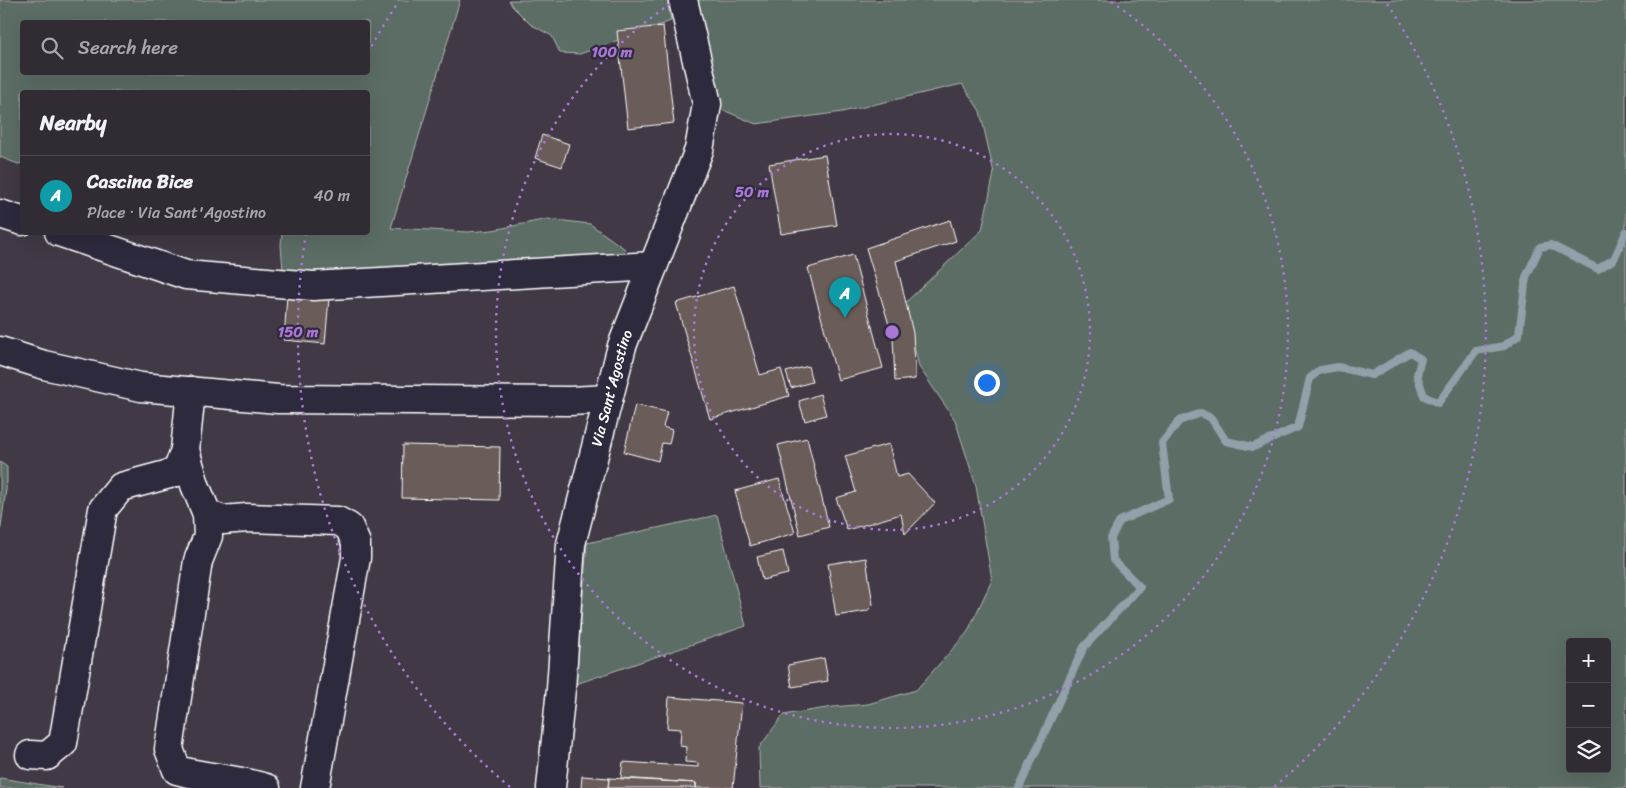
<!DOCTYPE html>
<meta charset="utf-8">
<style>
body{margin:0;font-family:Sriracha,sans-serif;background:#3d3740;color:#f1f3f6}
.controls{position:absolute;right:15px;bottom:15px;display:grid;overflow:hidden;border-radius:5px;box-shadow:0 5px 20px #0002}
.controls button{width:45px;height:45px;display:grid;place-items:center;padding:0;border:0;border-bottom:1px solid #4c474f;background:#312b34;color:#f1f3f6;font:25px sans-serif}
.you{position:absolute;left:986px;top:382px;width:18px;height:18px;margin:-12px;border:4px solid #fff;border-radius:50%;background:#1a73e8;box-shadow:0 0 0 8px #1a73e833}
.badge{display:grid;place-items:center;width:32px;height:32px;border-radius:50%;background:#8bbbb9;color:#fff;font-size:16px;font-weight:700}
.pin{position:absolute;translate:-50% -41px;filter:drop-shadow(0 1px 2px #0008)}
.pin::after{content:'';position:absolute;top:26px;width:18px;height:15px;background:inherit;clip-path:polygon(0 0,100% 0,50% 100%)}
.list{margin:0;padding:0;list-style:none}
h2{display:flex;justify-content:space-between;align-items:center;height:65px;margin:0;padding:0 20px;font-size:21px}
h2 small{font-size:16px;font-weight:400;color:#a8a7ac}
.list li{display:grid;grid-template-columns:32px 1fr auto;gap:15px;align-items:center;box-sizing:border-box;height:80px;padding:0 20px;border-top:1px solid #4c474f}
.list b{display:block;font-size:19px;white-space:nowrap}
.list p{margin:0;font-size:16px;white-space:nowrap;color:#a8a7ac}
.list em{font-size:16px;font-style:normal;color:#a8a7ac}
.icon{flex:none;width:28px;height:28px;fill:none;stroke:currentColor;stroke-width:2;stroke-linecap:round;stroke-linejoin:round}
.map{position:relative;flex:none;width:1626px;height:788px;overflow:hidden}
.search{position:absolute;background:#312b34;box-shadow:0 5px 20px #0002;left:20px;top:20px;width:350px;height:55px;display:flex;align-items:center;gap:12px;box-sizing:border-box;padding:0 18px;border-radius:5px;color:#a8a7ac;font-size:19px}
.panel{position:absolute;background:#312b34;box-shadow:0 5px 20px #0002;left:20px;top:90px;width:350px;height:145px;border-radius:5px}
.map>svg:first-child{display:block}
.green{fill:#5c6d65;stroke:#aeb6b2;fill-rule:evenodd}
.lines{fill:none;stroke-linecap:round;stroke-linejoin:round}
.stream{stroke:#91a0a9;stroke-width:8}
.building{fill:#6a5c59;stroke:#fff}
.minor-casing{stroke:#fff;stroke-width:31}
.minor{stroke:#2f2a3d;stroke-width:28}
.ring{fill:none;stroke:#a976d5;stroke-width:2.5;stroke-dasharray:2.5 5}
.labels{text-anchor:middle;stroke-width:4.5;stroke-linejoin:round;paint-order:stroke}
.street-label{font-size:15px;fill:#fff;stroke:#2f2a3d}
.centre{fill:#a976d5;stroke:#2f2a3d;stroke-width:2.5}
.ring-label{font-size:15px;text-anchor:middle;font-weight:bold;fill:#a976d5;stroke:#2f2a3d;stroke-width:4.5;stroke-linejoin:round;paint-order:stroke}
</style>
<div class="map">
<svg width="1626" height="788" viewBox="0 0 1626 788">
<rect width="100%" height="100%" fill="#413945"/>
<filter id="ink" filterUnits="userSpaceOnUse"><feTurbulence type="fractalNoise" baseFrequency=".02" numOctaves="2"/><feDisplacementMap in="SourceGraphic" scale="10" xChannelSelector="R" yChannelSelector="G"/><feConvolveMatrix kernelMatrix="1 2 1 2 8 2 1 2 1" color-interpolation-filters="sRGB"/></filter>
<g filter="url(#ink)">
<!-- green -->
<path class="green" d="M0,0H460L391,228L468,232L493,230L548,219L590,224L625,249L620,267L613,282L283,270L281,245L282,233L368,232V92H22V163L18,164L0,157ZM22,22H368V72H22Z
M509,0H667L671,21L580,54L560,53L552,36L530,24L512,6Z
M694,0H1626V788H760L759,748L783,715L833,707L868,704L916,690L967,633L992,580L976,486L955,420L919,367L904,304L982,230L994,173L980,111L962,84L842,112L756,124L716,107ZM1570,642H1607V769H1570Z
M0,462L7,467V482L0,534Z
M717,515L746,626L576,684L587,543Z
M0,778L62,788H0Z"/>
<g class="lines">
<!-- stream -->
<path class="stream" d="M1019,788L1084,647L1140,587L1113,560L1111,538L1120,521L1169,499L1162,443L1179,421L1201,413L1211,418L1226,441L1253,447L1298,427L1310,378L1320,370L1338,367L1372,375L1410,352L1421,359L1417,375L1424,396L1438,403L1476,351L1504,346L1519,335L1526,277L1540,247L1551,245L1598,269L1614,259L1626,232"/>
</g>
<!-- building -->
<path class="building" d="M663,26L674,123L628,128L617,31Z
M542,135L569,144L562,167L535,158Z
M825,155L837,225L781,234L769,164Z
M950,220L956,241L896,261L913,333L915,366V379L895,381L893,338L866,248Z
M853,255L883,368L838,380L808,268Z
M734,286L760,375L781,369L789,396L710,419L676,303Z
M287,295L329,298L325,344L284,340Z
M808,366L812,382L791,388L786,372Z
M820,394L826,415L805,421L799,401Z
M635,405L667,412L663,427L672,430L669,444L662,443L658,461L624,452Z
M807,438L829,527L800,535L778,445Z
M889,444L897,477L908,474L935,503L905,534L901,514L847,530L836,498L856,492L845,456Z
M403,445L500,447L499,500L402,498Z
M779,479L795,533L750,546L735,491Z
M783,551L788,574L762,580L757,557Z
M866,558L873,605L867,611L836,616L828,564Z
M824,658L828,681L792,687L788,665Z
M669,697L742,703L733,788H696V783L621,778L623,762L698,767V763L685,762L686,747L680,746L681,729L667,728Z
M582,776L609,778L608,788H581Z
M609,778L696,783V788H608Z"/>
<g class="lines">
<defs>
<g id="minor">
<path d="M0,214L22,221"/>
<path d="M59,232L186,275L313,286L653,266"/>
<path d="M0,351L44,365L141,387L278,399L570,401L608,399"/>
<path d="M185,450L195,485L207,514L208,536L198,561L169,749L177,770C206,778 237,779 266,788"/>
<path d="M207,514L223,520L247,518L338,521L349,527L356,543V558L315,788"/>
<path d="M30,755L47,756L63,743L103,509L121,487L177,472L185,450L191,391"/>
<path id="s1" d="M551,788L561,689L571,544L622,346L699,150L707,104L683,0"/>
</g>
</defs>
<!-- minor casing -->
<use href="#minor" class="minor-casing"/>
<!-- minor -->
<use href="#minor" class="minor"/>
</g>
</g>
<!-- distance rings -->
<g class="ring">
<circle cx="892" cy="332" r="198"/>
<path d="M1111 2A396 396 0 1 1 673 2"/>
<path d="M510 787A594 594 0 0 1 306 234M368 53A594 594 0 0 1 397 4M1387 4A594 594 0 0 1 1274 787"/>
</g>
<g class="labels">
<!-- street labels -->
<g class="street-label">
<text dy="5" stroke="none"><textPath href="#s1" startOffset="406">Via Sant'Agostino</textPath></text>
</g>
</g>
<circle cx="892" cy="332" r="8" class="centre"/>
<g class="ring-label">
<text x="612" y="57">100 m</text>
<text x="752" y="197">50 m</text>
<text x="298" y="337">150 m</text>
</g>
</svg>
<div class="controls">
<button>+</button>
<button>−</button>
<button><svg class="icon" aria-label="layers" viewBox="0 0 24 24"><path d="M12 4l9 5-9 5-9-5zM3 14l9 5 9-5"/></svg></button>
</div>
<div class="you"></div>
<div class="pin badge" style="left:845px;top:318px;background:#0f9aa8">A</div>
<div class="search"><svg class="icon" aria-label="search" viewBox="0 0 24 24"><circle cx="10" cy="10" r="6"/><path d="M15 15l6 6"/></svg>Search here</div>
<section class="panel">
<h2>Nearby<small></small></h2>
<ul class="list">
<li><span class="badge" style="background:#0f9aa8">A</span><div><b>Cascina Bice</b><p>Place · Via Sant'Agostino</p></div><em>40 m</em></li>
</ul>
</section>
</div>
